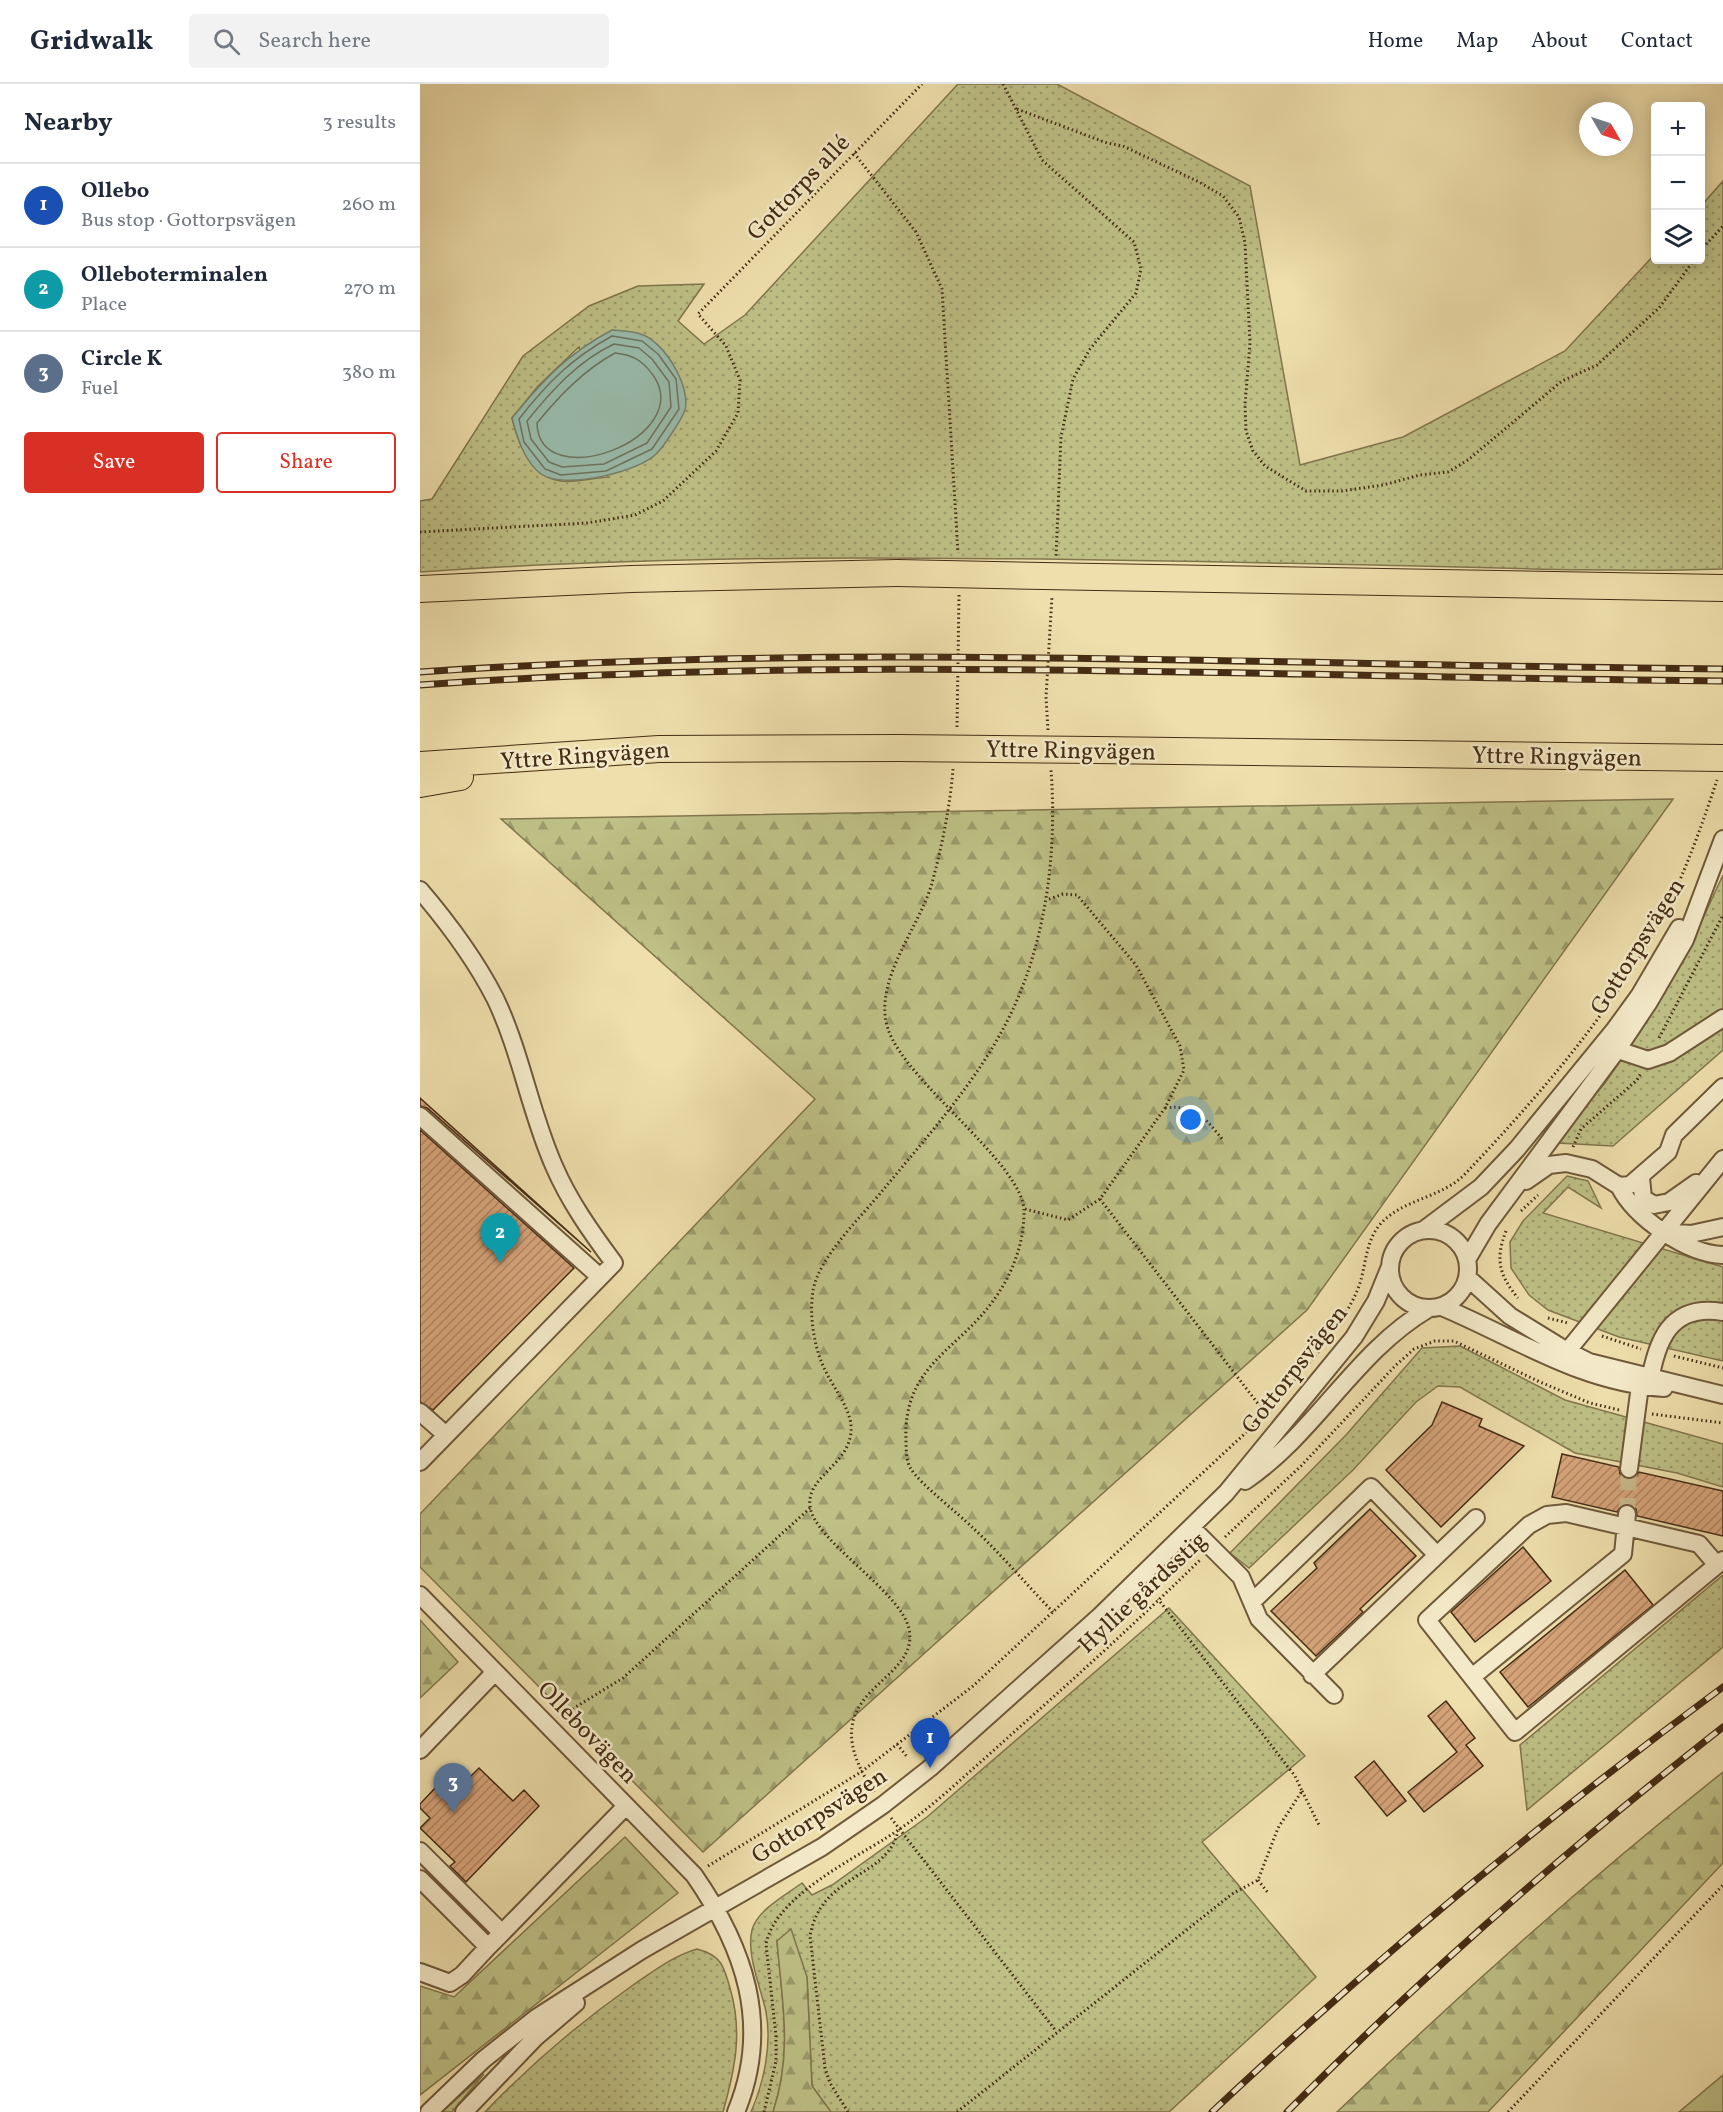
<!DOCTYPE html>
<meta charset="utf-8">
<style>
body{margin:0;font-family:Vollkorn,serif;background:#f2f2f3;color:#1f2937}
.controls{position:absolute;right:18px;top:18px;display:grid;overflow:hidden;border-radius:6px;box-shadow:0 3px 15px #0003}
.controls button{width:54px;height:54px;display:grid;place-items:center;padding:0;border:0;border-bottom:2px solid #e0e1e3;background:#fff;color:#1f2937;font:30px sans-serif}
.compass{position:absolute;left:1159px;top:18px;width:54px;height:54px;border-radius:50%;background:#fff;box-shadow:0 3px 15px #0003;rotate:129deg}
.you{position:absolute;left:771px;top:1036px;width:21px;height:21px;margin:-15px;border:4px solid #fff;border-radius:50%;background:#1a73e8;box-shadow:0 0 0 9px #1a73e833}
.badge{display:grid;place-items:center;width:39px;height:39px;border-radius:50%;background:#d93025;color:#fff;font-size:20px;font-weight:700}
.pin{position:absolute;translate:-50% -50px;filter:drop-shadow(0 2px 3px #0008)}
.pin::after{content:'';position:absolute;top:32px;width:21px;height:18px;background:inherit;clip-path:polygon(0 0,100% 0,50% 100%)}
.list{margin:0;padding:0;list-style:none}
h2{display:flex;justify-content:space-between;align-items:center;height:78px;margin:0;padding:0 24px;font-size:26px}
h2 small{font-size:20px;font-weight:400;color:#747a83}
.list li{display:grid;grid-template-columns:39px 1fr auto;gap:18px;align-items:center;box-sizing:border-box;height:84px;padding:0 24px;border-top:2px solid #e0e1e3}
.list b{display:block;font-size:22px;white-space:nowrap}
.list p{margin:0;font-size:20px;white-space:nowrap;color:#747a83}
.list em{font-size:20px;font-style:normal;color:#747a83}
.actions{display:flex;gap:12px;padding:18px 24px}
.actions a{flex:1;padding:14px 0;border:2px solid #d93025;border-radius:6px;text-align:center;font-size:21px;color:#d93025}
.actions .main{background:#d93025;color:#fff}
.icon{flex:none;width:33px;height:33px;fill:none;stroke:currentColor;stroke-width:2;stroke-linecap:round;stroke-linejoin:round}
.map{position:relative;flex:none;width:1303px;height:2028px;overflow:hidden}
header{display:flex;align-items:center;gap:36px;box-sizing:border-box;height:84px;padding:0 30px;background:#fff;border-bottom:2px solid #e0e1e3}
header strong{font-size:28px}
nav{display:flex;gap:33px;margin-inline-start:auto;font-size:21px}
.search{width:420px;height:54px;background:#f2f2f3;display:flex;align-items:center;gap:15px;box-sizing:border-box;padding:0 21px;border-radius:6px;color:#747a83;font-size:22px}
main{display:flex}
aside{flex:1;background:#fff}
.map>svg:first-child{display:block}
.grass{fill:url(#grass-dots);stroke:#82764d;stroke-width:1.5;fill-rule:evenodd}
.forest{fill:url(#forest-firs);stroke:#82764d;stroke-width:1.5}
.garden{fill:#bec086;stroke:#82764d;stroke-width:1.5}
.water{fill:#99bcab;stroke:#77826f;stroke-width:1.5}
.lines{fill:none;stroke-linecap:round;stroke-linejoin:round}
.shore{stroke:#6f7460;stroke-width:1.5}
.building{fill:url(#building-hatch);stroke:#452c14;stroke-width:1.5}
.minor-tunnel{stroke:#ccbb8e;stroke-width:16;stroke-dasharray:16 8;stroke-linecap:butt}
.minor-casing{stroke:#6f593a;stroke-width:20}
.highway-casing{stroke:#452c14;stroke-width:28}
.path{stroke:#452c14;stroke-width:3;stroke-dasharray:1.5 3;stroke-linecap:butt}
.minor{stroke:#f4eac9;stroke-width:16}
.highway{stroke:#eedfac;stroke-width:26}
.rail-casing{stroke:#452c14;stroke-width:7}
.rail{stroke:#f4eac9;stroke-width:4.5;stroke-dasharray:14;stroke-linecap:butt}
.highway-bridge-casing{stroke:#452c14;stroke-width:28;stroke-linecap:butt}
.highway-bridge{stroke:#eedfac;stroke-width:26}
.labels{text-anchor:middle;stroke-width:5;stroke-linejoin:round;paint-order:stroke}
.street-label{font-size:24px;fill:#452c14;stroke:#f4eac9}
</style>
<header>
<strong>Gridwalk</strong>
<div class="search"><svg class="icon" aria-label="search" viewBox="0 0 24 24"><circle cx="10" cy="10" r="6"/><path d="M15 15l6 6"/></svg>Search here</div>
<nav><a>Home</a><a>Map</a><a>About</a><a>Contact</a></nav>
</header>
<main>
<aside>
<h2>Nearby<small>3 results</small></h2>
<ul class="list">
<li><span class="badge" style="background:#1a4fb4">1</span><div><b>Ollebo</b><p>Bus stop · Gottorpsvägen</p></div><em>260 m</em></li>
<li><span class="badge" style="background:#0f9aa8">2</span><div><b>Olleboterminalen</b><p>Place</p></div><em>270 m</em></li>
<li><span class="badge" style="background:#5c6f8a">3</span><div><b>Circle K</b><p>Fuel</p></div><em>380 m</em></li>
</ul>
<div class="actions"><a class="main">Save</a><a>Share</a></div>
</aside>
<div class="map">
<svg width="1303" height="2028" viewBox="0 0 1303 2028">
<defs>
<pattern id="grass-dots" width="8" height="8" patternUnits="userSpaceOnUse" patternTransform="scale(1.5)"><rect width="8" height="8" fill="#bec086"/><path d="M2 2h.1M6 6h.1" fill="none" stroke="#9c9c6c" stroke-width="1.8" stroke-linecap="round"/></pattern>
<pattern id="forest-firs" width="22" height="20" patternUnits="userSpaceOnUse" patternTransform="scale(1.5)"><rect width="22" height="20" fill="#bec086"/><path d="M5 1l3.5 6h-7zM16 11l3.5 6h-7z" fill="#9c9c6c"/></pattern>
<pattern id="building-hatch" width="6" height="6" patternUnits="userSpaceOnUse" patternTransform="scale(1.5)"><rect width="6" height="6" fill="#d7a47a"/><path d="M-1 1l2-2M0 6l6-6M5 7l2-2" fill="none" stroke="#b08663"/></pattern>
</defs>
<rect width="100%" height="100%" fill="#eedfac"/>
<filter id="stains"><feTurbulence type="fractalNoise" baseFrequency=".00333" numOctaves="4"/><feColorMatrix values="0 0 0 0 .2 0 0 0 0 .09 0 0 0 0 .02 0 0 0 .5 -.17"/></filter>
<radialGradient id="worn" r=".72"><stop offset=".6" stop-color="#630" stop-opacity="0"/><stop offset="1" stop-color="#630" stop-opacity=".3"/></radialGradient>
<!-- grass -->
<path class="grass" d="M538,0H637L830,102L880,381L983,353L1145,267L1235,170L1236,176H1280L1281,122L1303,97V485C1170,489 1036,482 904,480C602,474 301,467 0,488V417L12,415L103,272L169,222L218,202L284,200L258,237L284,260L325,231ZM159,263L188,393C173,394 155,399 141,397C111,393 98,359 92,334L118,302Z
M1303,791V966L1193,1062L1138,1059L1143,1048L1185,999L1220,948L1265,873Z
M1147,1092L1168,1097L1181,1124L1148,1103L1123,1129L1303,1183V1277L1199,1253L1128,1226L1109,1211L1091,1184L1090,1158L1103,1137Z
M1040,1262L1145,1316L1303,1360V1403L1257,1389L1155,1369L1040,1303L1018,1302L996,1318L933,1386L829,1484L810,1469L926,1351L1002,1264Z
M1303,1491V1563L1107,1726L1100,1661Z
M749,1524L885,1672L782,1758L896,1893L749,2028H411L392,2002L387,1893L357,1857C362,1918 373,1968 353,2028H331C344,1998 352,1961 346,1928C341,1904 326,1871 332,1846C337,1826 367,1810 382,1799L392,1811L412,1801L507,1733Z
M277,1865C301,1871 304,1882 310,1904C323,1948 315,1985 303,2028H65C111,1980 159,1939 213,1901C234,1887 253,1872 277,1865Z
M64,1990L32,2028H22Z"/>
<!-- forest -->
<path class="forest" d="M1253,715L887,1226L283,1768L0,1483V1430L395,1015L81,735Z
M0,1536L38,1578L0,1614Z
M1303,1688V1779L1068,2028H917C1042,1908 1167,1796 1303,1688Z
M205,1753L258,1809L0,2011V1902L34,1913Z
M371,1845L387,1893L392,2002L411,2028H353C373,1968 362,1918 357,1857Z"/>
<!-- garden -->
<path class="garden" d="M1303,1991V2028H1259Z"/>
<!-- water -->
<path class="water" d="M192,246C201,247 214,247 223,251C245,259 271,303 265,326C262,335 244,362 237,369C220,388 143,406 121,390C104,377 97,353 92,334C124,295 147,270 192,246Z"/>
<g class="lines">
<!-- shore -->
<path class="shore" d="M192,252L222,257L238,270L256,295L259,325L232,365L186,387L141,391L125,385L104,358L99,335C127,299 152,274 192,252Z
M194,260L219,264L232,275L249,298L251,323L227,359L184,380L142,383L129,378L111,355L107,337C132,306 158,277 194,260Z
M195,269C213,271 222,276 233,291C277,354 119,413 117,339C140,311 164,286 195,269Z"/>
</g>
<!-- building -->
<path class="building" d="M0,1014L171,1168L7,1024L0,1022Z
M0,1046L154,1184L13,1326L0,1318Z
M1022,1318L1062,1335L1059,1342L1104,1362L1021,1443L966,1386L1012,1341Z
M1142,1370L1199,1383L1200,1390L1207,1395L1214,1394L1219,1388L1303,1407V1452L1217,1432L1216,1425L1209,1420L1202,1421L1197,1428L1132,1413Z
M950,1425L996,1472L940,1525L943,1528L896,1572L851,1527L897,1484L894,1479Z
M1103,1463L1131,1497L1055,1558L1031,1528Z
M1205,1486L1233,1521L1108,1623L1080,1588Z
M1026,1617L1055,1654L1046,1661L1063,1682L1004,1728L988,1708L1037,1668L1008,1632Z
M954,1677L986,1717L967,1732L935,1693Z
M35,1683L48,1695L59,1684L93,1717L104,1706L119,1722L46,1798L30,1782L35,1778L0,1744L10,1734L0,1724V1720Z"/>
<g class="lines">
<!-- minor-tunnel -->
<path class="minor-tunnel" d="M1207,1430L1209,1385"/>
<defs>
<path id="minor" d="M0,806C29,840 55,875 75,914C101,968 110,1028 134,1082C149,1117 171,1148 194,1179L0,1378
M1189,963L1228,976L1249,969L1303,934
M0,1032L180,1193
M1221,1094L1223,1114L1234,1121L1249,1118L1276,1099
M1106,1097L1129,1081L1146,1079L1172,1085L1199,1102L1210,1101L1248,1068L1254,1051L1303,1003
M1199,1102C1215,1134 1267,1170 1303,1171
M1005,1145L1061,1103L1097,1065L1195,945L1219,912L1259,844
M970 1185a39 39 0 1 1 78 0a39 39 0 1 1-78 0Z
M1245,1148L1271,1150L1303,1143
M1048,1174L1068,1140L1197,966L1229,918L1265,856L1303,755
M1048,1194L1090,1232L1147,1267L1169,1278L1303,1311
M1022,1223C1096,1254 1161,1299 1244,1304
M1141,1275L1303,1075
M1229,1302C1236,1258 1249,1219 1303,1228
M0,1328L26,1351
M1209,1385L1221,1294
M825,1397C895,1350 935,1268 1008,1225
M771,1443L821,1493L839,1535L914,1611
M1297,1481L1279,1460L1146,1429L1127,1431L1109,1441L1007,1536L1095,1648L1303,1476
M0,1511L274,1791C324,1863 352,1941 316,2028
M832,1518L951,1403L1017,1471
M892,1591L1056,1434
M1052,1593L1203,1470L1207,1430
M0,1666L75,1588
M0,1767L82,1849L206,1722
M0,1795L68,1863L82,1849
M0,1888L30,1899L42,1891L68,1863
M9,2028L63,1976L116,1934L222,1866L402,1763L463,1721L510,1684L680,1532L806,1409L934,1253L956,1217L969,1185
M44,2028L115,1954L156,1919"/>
<path id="highway" d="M677,493L1303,504
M0,505L211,495L477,489
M676,666L1303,674
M0,681L239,665L479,664
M0,700L40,693"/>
</defs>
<!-- minor casing -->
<use href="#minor" class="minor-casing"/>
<!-- highway casing -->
<use href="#highway" class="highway-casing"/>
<!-- path -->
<path class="path" d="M583,0L622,76L714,158L721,185L716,209L670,265L653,295L641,353L636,473
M597,25L687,59L703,62L779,98L803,112L819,133L825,159L830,259L825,321L826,347L833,367L845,382L886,407H922L963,401L1000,391L1028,388L1048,376L1142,297L1177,281L1239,224L1274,176
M434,69L496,148L522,205L538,469
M1280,167L1303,142
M0,448L167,439L215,431L243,417L296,367L318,329L320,296L306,262L278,230L502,0
M537,643L539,511
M628,646L626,613L632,512
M533,685C530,723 522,762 512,799C500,843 452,897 468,945C486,999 605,1081 604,1128C604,1160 592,1191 573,1217C537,1267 483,1282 486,1356C486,1364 486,1378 491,1385C499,1399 539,1430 553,1444C581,1470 606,1500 633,1528
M1239,954L1303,831
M745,1024C777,1020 785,1035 804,1057
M1153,1063L1161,1045L1217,996L1221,989
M680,1115L846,1330
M605,1125L648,1136L680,1115L745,1024L764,986L760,962L716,881L657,811L643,810L627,816
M1101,1127L1118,1111
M1086,1147C1075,1175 1079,1191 1098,1214
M1128,1234L1148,1239
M1182,1252L1221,1265
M1254,1272L1303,1284
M863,1310C889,1278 920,1246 937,1207C946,1187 944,1162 958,1143C979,1115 1022,1115 1046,1089C1115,1016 1185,936 1235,847C1261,800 1280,747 1297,696
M1232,1330L1303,1339
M805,1453L881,1382L976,1281L994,1265L1015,1257H1034L1120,1298L1170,1319L1199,1326
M141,1632L203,1594L390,1424
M477,1660L488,1674
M882,1707L900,1743
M454,1708C384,1604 501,1602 489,1545C481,1507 393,1456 390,1422C386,1391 434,1380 431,1341C429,1323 414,1304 406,1288C394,1265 389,1232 393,1207C398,1174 442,1132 463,1106C510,1049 563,991 594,923C627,850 637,765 631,686
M471,1734L636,1947
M288,1782L441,1688L553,1602L847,1329
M838,1796L849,1810
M344,2028L356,1977V1952L346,1860C355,1814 428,1778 466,1754C508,1728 545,1691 582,1659C649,1599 716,1539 780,1476
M428,2028L410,1999L405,1984L390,1852C401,1789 467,1795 478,1747
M537,2028L812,1810L838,1796L858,1744L882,1707L875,1692L738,1515
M1088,2028L1303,1801"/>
<!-- minor -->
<use href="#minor" class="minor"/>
<!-- highway -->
<use href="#highway" class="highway"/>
<defs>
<path id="rail" d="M0,588C434,558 869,582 1303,585
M0,601C434,570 869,594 1303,597
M792,2028C954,1876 1124,1735 1303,1603
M867,2028C1003,1891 1150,1763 1303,1643"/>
</defs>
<!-- rail casing -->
<use href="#rail" class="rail-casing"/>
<!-- rail -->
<use href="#rail" class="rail"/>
<defs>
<path id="highway-bridge" d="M477,489L677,493
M479,664L676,666"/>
</defs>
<!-- highway-bridge casing -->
<use href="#highway-bridge" class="highway-bridge-casing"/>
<!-- highway-bridge -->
<use href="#highway-bridge" class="highway-bridge"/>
</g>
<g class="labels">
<!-- street labels -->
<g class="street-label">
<text transform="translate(378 103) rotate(-46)" y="8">Gottorps allé</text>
<text transform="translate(651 666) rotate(1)" y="8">Yttre Ringvägen</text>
<text transform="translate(165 671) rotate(-4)" y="8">Yttre Ringvägen</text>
<text transform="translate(1137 672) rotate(1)" y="8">Yttre Ringvägen</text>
<text transform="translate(1217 862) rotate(-58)" y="8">Gottorpsvägen</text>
<text transform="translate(874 1285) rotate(-52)" y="8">Gottorpsvägen</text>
<text transform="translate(722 1508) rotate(-43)" y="8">Hyllie gårdsstig</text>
<text transform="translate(168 1648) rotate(46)" y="8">Ollebovägen</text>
<text transform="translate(399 1731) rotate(-33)" y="8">Gottorpsvägen</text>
</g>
</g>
<rect width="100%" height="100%" filter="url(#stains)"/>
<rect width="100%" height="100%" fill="url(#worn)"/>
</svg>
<div class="controls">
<button>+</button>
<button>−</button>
<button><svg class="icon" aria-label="layers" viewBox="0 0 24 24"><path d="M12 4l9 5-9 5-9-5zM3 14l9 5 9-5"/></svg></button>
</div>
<svg class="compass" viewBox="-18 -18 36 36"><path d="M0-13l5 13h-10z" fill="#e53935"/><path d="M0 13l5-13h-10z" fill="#747a83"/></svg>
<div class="you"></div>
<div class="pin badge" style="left:510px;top:1684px;background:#1a4fb4">1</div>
<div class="pin badge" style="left:80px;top:1179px;background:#0f9aa8">2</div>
<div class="pin badge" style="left:33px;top:1729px;background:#5c6f8a">3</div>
</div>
</main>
